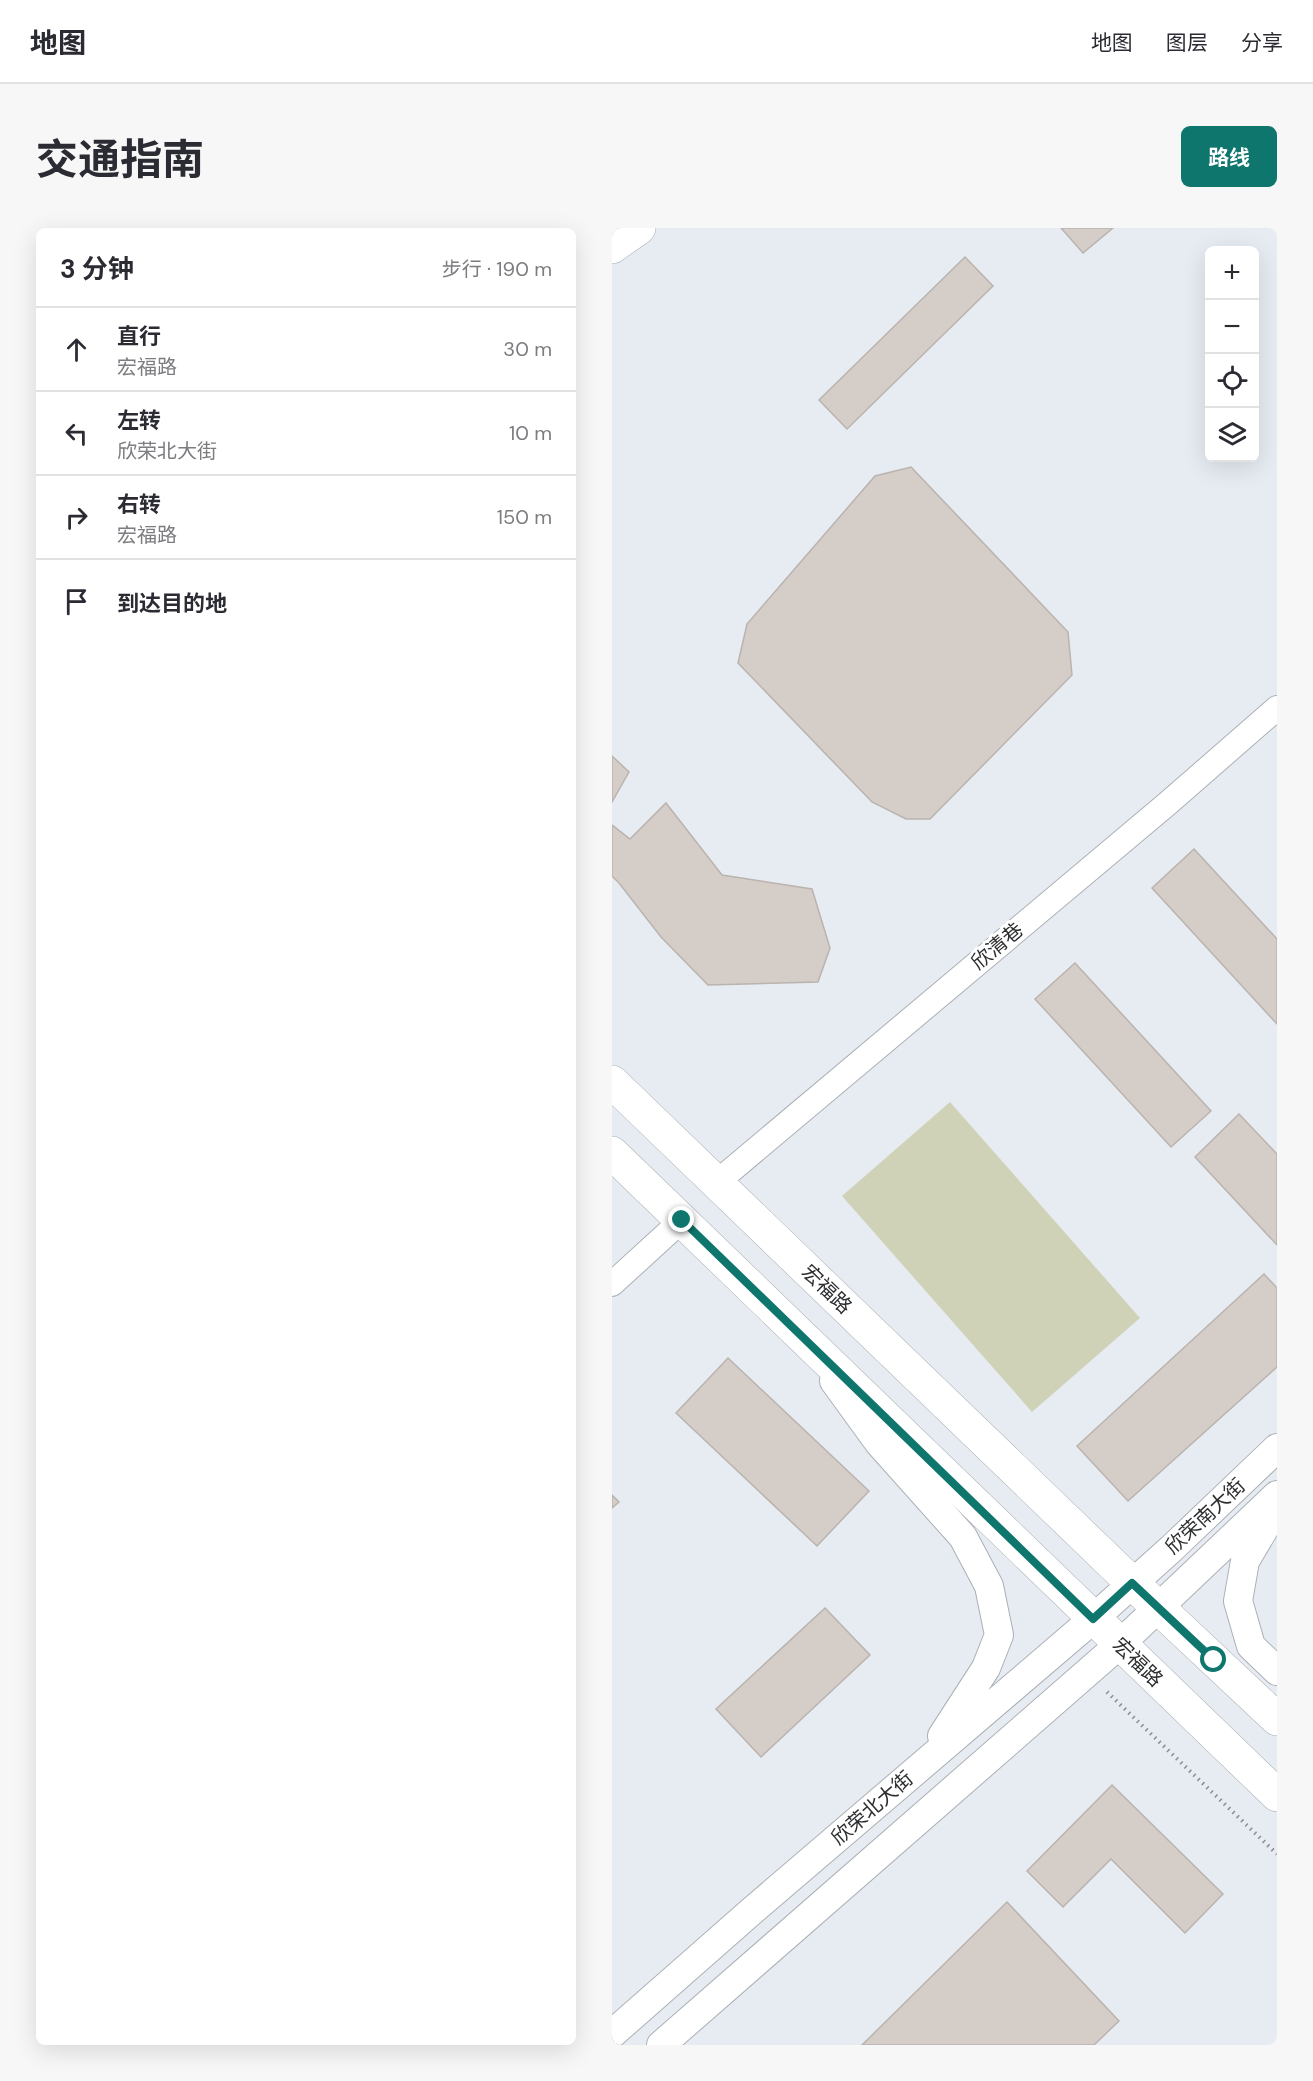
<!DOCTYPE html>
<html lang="zh">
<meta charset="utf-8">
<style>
body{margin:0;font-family:"DM Sans","Noto Sans SC",sans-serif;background:#f7f7f7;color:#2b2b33}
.controls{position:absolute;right:18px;top:18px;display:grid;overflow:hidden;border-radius:9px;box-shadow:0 6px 24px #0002}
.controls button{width:54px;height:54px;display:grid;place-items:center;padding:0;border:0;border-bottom:2px solid #e1e1e2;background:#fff;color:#2b2b33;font:30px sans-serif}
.stop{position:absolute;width:18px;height:18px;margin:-14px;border:4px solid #0f766e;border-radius:50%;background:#fff}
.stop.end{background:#0f766e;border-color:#fff;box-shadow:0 2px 6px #0008}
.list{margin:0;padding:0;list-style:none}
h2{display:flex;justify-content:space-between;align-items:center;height:78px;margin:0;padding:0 24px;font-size:26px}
h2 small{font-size:20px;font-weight:400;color:#7c7c81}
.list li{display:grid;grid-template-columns:39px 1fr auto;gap:18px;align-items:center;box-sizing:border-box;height:84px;padding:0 24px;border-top:2px solid #e1e1e2}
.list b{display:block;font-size:22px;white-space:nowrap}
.list p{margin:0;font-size:20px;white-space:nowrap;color:#7c7c81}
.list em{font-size:20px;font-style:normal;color:#7c7c81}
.icon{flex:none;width:33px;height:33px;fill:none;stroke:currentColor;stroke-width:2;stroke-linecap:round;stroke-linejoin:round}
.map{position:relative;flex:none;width:665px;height:1817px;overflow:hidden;border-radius:9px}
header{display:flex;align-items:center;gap:36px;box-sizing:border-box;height:84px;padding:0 30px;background:#fff;border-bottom:2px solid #e1e1e2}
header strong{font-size:28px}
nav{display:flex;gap:33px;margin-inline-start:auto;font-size:21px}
.intro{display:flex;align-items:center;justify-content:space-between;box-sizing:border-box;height:144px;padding:0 36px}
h1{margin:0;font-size:42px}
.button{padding:15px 27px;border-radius:9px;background:#0f766e;color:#fff;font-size:21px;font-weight:700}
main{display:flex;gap:36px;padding:0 36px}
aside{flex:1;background:#fff;border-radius:9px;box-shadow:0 6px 24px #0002}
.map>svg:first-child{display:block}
.green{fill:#d0d2b7}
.building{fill:#d4cdc8;stroke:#bab3ae;stroke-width:1.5}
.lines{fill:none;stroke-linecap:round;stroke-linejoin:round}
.minor-casing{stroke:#abb0b6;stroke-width:26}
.tertiary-casing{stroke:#abb0b6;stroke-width:30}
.secondary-casing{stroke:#abb0b6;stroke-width:34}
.primary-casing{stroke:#abb0b6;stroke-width:34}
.path{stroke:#8a8d92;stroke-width:4;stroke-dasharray:1.5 4.5;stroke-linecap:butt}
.minor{stroke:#fff;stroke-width:24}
.tertiary{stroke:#fff;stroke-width:28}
.secondary{stroke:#fff;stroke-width:33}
.primary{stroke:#fff;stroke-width:33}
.route{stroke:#0f766e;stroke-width:8}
.labels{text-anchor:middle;stroke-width:6;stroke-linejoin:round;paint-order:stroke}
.street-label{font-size:20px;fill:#2c2e30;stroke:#fff}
</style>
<header>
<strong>地图</strong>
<nav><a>地图</a><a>图层</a><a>分享</a></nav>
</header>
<div class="intro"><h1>交通指南</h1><a class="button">路线</a></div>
<main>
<aside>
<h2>3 分钟<small>步行 · 190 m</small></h2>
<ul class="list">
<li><svg class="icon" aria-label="ahead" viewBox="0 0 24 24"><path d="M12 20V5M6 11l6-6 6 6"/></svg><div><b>直行</b><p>宏福路</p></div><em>30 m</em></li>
<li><svg class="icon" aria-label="left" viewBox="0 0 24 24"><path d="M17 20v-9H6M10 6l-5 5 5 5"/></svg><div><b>左转</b><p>欣荣北大街</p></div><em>10 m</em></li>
<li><svg class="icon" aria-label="right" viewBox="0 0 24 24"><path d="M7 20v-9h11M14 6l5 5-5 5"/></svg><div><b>右转</b><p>宏福路</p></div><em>150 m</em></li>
<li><svg class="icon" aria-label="arrive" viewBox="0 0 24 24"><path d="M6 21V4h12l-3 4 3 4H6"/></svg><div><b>到达目的地</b></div></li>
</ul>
</aside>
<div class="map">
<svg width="665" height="1817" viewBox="0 0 665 1817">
<rect width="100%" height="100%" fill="#e7ecf3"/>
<!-- green -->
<path class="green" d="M338,874L528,1090L420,1184L230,968Z"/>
<!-- building -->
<path class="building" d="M449,0H501L471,25Z
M353,29L381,58L235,201L207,172Z
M299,239L456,404L460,447L318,591H294L260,574L126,435L135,396L263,248Z
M0,528L17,544L0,574Z
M54,575L110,647L200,661L218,720L206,754L96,757L49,709L7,655L0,648V597L18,611Z
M582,621L665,711V796L540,660Z
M463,735L599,883L559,919L423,771Z
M627,886L665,926V1017L583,929Z
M652,1046L665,1060V1139L516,1273L465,1218Z
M116,1130L257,1263L205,1318L64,1185Z
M0,1267L7,1274L0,1280Z
M213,1380L258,1427L149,1529L104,1481Z
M500,1557L611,1666L573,1705L499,1631L451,1679L415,1643Z
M395,1674L507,1793L482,1817H250Z"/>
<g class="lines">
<defs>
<path id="minor" d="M104,955L555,576L665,480
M0,1056L70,992"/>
<path id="tertiary" d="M222,1153L267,1215L351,1309L377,1358L387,1407L374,1440L330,1508
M664,1281L633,1333L626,1373L639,1418L665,1443
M0,1806L141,1682L481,1391L559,1321L665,1220
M49,1817L508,1416L665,1267"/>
<path id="secondary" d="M0,19L27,0"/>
<path id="primary" d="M0,854L520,1355L665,1491
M0,925L665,1567"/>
</defs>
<!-- minor casing -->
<use href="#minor" class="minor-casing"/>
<!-- tertiary casing -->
<use href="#tertiary" class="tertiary-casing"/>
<!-- secondary casing -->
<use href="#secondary" class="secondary-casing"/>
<!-- primary casing -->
<use href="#primary" class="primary-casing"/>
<!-- path -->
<path class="path" d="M495,1464L665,1626"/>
<!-- minor -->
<use href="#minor" class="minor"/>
<!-- tertiary -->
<use href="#tertiary" class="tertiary"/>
<!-- secondary -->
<use href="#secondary" class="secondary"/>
<!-- primary -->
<use href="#primary" class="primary"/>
</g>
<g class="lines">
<!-- route -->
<path class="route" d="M70,992L481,1391L520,1355L602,1432"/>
</g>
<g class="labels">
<!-- street labels -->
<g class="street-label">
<text transform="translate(385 718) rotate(-40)" y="7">欣清巷</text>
<text transform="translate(215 1061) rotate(44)" y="7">宏福路</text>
<text transform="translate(593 1288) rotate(-43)" y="7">欣荣南大街</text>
<text transform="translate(526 1434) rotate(44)" y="7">宏福路</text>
<text transform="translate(260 1580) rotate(-41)" y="7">欣荣北大街</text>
</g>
</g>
</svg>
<div class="controls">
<button>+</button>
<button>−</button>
<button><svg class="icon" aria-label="locate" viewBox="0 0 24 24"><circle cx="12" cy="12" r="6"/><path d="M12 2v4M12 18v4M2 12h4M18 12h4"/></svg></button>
<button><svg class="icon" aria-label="layers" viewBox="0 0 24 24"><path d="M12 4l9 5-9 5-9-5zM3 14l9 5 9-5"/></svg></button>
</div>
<div class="stop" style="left:602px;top:1432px"></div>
<div class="stop end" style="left:70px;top:992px"></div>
</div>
</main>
